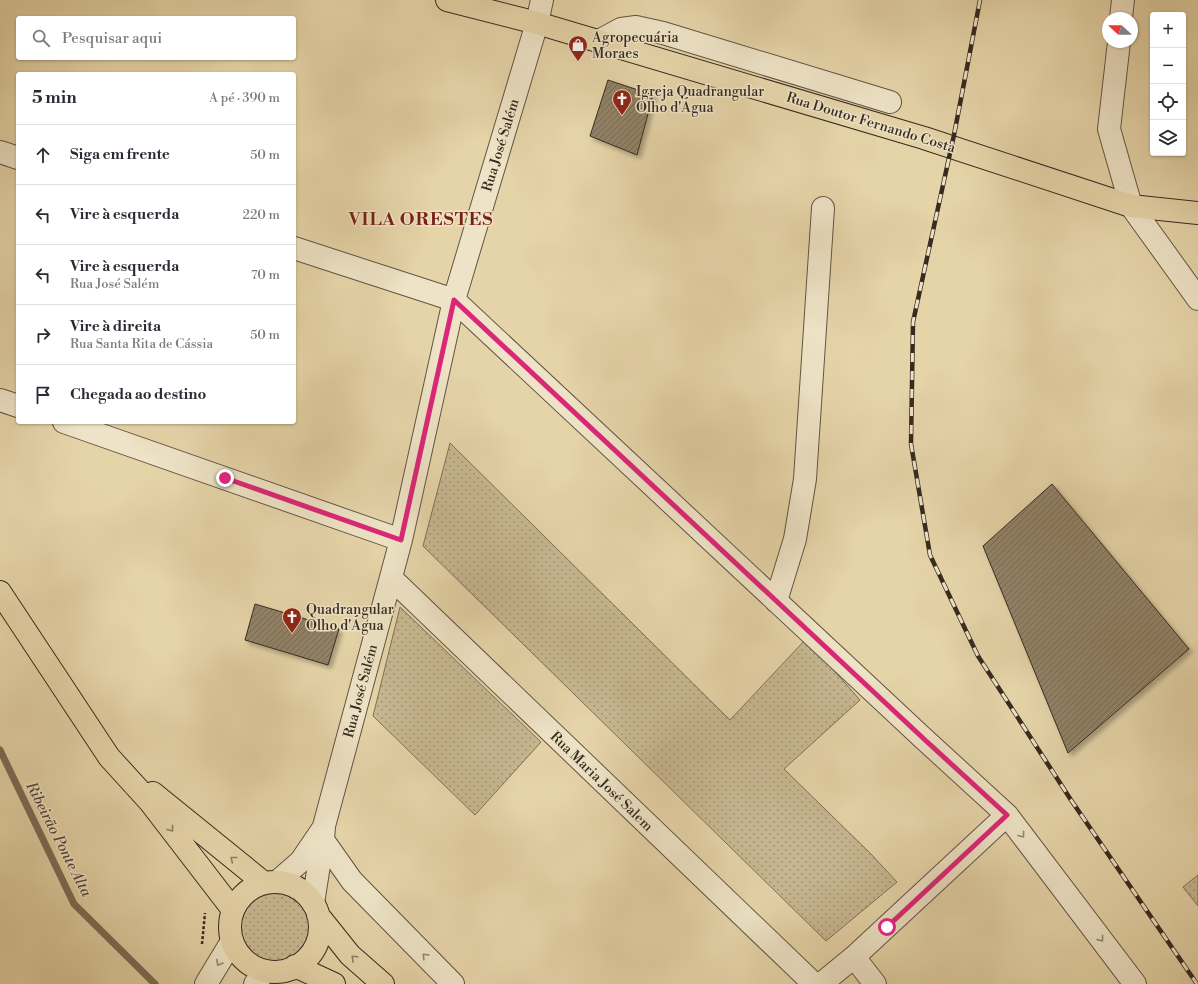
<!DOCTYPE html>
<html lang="pt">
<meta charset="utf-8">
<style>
body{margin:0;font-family:"Libre Bodoni",serif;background:#f2f2f3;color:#2b2b33}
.controls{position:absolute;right:12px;top:12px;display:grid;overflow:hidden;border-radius:4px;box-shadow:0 1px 3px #0004}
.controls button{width:36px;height:36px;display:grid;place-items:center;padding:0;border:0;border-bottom:1px solid #e1e1e2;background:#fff;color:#2b2b33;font:20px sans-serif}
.compass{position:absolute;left:1102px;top:12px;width:36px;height:36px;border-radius:50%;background:#fff;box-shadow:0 1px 3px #0004;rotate:291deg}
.stop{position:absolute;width:12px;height:12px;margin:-9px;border:3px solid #db2777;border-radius:50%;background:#fff}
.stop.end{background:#db2777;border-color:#fff;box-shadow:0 1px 4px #0008}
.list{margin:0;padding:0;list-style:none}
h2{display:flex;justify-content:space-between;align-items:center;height:52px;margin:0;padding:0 16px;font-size:17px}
h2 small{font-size:13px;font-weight:400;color:#7c7c81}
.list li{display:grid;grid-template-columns:26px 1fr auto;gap:12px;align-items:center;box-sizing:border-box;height:60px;padding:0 16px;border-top:1px solid #e1e1e2}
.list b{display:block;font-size:15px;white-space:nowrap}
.list p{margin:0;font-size:13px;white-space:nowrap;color:#7c7c81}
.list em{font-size:13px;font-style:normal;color:#7c7c81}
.icon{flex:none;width:22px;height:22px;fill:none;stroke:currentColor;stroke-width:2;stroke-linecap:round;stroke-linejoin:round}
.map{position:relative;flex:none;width:1198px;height:984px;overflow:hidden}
.search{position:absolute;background:#fff;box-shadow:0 1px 3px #0004;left:16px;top:16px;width:280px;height:44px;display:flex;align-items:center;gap:10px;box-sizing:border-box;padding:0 14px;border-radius:4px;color:#7c7c81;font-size:15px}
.panel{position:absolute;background:#fff;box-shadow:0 1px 3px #0004;left:16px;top:72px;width:280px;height:352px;border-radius:4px}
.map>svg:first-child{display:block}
.grass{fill:url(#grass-dots);stroke:#7f7058}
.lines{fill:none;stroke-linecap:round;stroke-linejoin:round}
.stream{stroke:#7c6d56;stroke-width:7}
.building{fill:url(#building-hatch);stroke:#372a20;filter:url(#shadow)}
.minor-casing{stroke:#625442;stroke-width:24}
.major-casing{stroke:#372a20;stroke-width:24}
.path{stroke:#372a20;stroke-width:2.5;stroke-dasharray:3 2;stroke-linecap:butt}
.minor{stroke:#eee3c6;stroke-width:22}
.major{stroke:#e5d4a8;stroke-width:22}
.rail-casing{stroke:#372a20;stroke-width:4.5}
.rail{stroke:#eee3c6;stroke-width:3;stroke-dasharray:9;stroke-linecap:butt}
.oneway{stroke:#8e7f64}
.oneway2{stroke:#928673}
.route{stroke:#db2777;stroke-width:5}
.labels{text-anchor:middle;stroke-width:3;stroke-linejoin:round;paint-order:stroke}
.poi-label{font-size:14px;fill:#372a20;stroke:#eee3c6;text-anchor:start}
.street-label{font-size:14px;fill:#372a20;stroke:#eee3c6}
.water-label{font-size:15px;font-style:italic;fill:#544636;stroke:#eee3c6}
.district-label{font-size:18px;font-weight:bold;letter-spacing:1px;fill:#7a1f14;stroke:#eee3c6}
</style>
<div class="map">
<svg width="1198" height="984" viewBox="0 0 1198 984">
<defs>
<pattern id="grass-dots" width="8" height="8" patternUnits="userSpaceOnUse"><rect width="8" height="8" fill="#c7b791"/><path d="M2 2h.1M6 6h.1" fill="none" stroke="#a29576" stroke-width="1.8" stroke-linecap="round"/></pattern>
<pattern id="building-hatch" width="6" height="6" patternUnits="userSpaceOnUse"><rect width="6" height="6" fill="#918267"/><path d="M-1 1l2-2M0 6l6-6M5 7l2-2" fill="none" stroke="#776b54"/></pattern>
<filter id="shadow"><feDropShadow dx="3.5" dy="3.5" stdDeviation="2" flood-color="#0004"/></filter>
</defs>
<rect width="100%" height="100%" fill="#e5d4a8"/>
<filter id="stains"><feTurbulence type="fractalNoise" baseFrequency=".005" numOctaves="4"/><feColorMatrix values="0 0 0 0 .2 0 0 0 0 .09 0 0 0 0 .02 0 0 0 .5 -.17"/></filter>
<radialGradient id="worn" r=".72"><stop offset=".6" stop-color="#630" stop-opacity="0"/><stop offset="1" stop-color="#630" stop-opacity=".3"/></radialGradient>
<!-- grass -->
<path class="grass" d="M450,443L730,720L806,639L860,700L784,769L871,854L897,882L826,941L423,546Z
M400,607L541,742L475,815L373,716Z
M1198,875V906L1183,887Z
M240 927a35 35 0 1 1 70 0a35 35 0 1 1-70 0Z"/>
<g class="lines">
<!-- stream -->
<path class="stream" d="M0,750L74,904L155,984"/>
</g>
<!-- building -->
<path class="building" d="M608,80L653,95L637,155L590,136Z
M1052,484L1189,649L1068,753L983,546Z
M255,604L339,629L328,665L245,640Z"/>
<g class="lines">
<defs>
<path id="minor" d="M1121,18L1123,0
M599,41L621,29L636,27L663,33L890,102
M1119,42L1109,129L1131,206L1198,299
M0,152L18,158
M294,248L454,300L924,739L1007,815L1135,984
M0,400L18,406
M64,422L401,540
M391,578L814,984
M776,601L795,539L805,479L823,208
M323,840L352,881L453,984
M277,882L301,861L322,830
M313,903L323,840L324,826L401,540L454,300L537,23L542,0
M854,957L875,984
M206,984L232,941
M255,984L265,971
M821,984L854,957L1007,815"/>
<path id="major" d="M447,0L537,23L924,138L1131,206L1198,213
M0,592L109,757L150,802L233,910
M153,793L264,883
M230 927a45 45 0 1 1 90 0a45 45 0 1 1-90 0Z
M318,915L350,955L383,984
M295,966L334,984"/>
</defs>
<!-- minor casing -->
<use href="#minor" class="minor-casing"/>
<!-- major casing -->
<use href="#major" class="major-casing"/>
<!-- path -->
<path class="path" d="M202,944L205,913"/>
<!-- minor -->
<use href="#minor" class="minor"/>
<!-- major -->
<use href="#major" class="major"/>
<defs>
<path id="rail" d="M980,0L954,135L913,322L911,444L930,555L978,656L1071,800L1197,984"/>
</defs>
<!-- rail casing -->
<use href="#rail" class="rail-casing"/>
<!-- rail -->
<use href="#rail" class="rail"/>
</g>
<!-- one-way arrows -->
<defs><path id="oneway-chevron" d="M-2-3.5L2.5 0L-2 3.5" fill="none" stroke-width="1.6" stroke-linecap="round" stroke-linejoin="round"/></defs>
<g class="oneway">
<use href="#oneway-chevron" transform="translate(171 829) rotate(52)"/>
<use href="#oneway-chevron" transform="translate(233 859) rotate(-141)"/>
<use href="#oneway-chevron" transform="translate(354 958) rotate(-137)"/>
</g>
<g class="oneway2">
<use href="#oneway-chevron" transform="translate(1022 835) rotate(53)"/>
<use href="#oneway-chevron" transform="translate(1101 939) rotate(53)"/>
<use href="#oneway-chevron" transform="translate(425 956) rotate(-134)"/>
<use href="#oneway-chevron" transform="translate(219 963) rotate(120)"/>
</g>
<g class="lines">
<!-- route -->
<path class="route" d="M225,478L401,540L454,300L924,739L1007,815L887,927"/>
</g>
<!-- icons -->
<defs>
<symbol id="shop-pin" viewBox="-11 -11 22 30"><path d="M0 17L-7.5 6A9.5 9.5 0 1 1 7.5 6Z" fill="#8f2418" stroke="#eee3c6"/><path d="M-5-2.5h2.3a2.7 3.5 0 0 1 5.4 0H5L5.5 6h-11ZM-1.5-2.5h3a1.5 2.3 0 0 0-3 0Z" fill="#fff"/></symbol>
<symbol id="church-pin" viewBox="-11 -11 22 30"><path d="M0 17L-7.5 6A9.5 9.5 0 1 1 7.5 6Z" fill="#8f2418" stroke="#eee3c6"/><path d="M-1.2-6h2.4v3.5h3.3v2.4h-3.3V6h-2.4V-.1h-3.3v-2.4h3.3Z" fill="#fff"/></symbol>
</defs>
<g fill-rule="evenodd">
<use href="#shop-pin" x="567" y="34" width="22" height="30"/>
<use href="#church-pin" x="611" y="88" width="22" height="30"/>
<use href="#church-pin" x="281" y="606" width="22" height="30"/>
</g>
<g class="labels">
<!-- poi labels -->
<g class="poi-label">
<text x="592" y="42">Agropecuária<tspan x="592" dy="16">Moraes</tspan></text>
<text x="636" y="96">Igreja Quadrangular<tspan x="636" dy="16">Olho d'Água</tspan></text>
<text x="306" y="614">Quadrangular<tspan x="306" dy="16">Olho d'Água</tspan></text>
</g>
<!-- street labels -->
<g class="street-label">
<text transform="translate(871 122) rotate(17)" y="5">Rua Doutor Fernando Costa</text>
<text transform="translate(500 145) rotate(-73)" y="5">Rua José Salém</text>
<text transform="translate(360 691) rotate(-75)" y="5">Rua José Salém</text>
<text transform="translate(602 781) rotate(44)" y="5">Rua Maria José Salem</text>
</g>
<!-- water labels -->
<g class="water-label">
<text transform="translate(59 839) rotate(63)" y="5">Ribeirão Ponte Alta</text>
</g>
<!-- district labels -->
<g class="district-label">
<text x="421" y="225">VILA ORESTES</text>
</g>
</g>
<rect width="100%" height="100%" filter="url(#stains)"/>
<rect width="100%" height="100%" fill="url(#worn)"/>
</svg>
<div class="controls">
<button>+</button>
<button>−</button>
<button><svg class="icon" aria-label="locate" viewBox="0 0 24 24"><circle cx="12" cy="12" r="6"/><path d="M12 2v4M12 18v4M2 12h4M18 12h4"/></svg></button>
<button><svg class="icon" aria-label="layers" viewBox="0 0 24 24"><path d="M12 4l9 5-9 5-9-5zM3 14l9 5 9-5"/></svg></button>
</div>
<svg class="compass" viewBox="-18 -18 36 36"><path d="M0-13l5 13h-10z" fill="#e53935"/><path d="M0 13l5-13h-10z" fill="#7c7c81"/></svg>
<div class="stop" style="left:887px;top:927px"></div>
<div class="stop end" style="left:225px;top:478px"></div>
<div class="search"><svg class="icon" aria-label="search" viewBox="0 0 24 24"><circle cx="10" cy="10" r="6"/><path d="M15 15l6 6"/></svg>Pesquisar aqui</div>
<section class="panel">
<h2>5 min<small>A pé · 390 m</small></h2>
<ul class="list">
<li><svg class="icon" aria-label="ahead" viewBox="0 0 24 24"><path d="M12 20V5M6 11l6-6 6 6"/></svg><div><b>Siga em frente</b></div><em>50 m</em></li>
<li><svg class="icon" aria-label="left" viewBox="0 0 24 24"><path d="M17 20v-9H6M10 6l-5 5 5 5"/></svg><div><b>Vire à esquerda</b></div><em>220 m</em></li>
<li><svg class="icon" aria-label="left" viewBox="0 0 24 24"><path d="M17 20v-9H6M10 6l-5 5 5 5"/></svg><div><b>Vire à esquerda</b><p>Rua José Salém</p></div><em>70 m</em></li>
<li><svg class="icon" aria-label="right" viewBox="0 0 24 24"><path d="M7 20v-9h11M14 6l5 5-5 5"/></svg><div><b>Vire à direita</b><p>Rua Santa Rita de Cássia</p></div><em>50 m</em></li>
<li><svg class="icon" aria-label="arrive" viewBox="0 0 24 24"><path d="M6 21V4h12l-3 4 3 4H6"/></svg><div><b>Chegada ao destino</b></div></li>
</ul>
</section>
</div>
